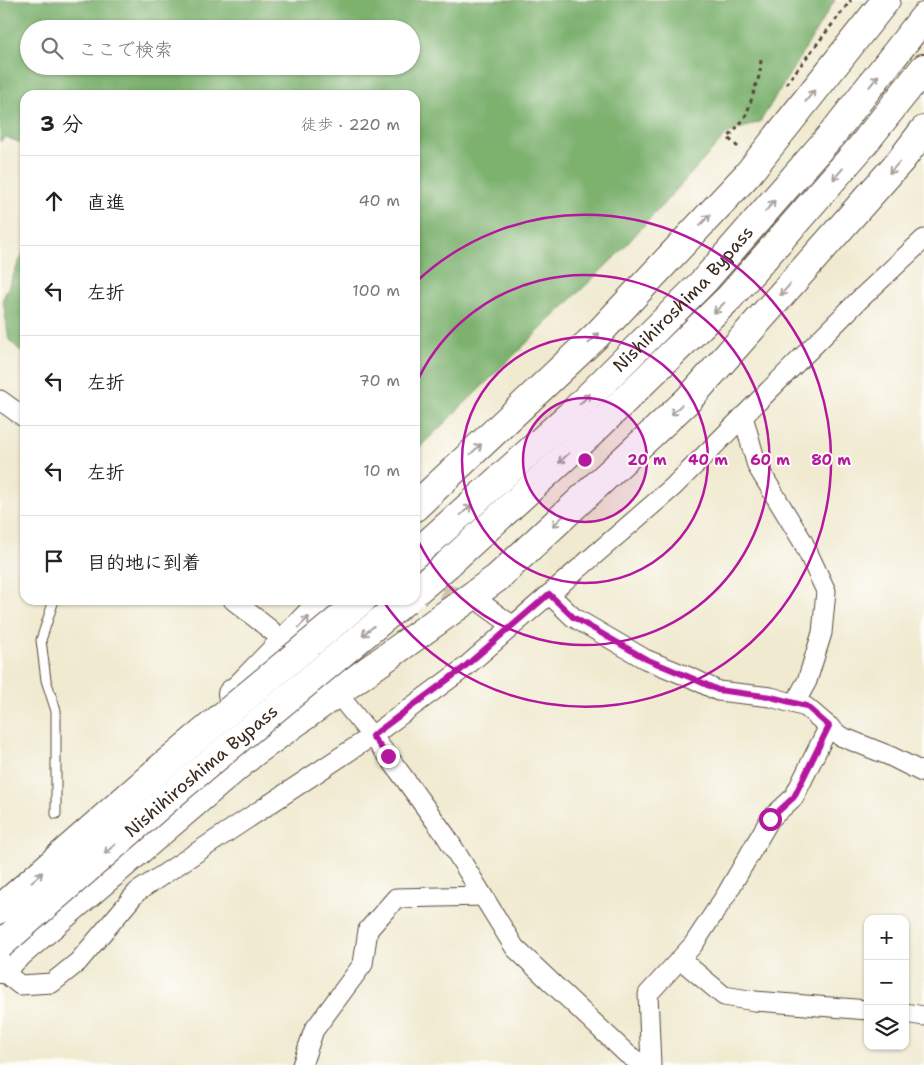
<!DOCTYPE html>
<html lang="ja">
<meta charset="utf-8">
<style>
body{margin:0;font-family:"Shantell Sans","Klee One",sans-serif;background:#f6f6f6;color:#222}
.controls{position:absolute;right:15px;bottom:15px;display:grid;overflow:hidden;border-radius:10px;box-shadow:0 1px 4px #0004}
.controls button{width:45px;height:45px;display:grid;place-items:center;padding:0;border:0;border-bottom:1px solid #e0e0e0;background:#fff;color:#222;font:25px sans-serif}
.stop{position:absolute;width:15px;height:15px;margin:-11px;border:4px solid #b5179e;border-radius:50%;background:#fff}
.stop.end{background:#b5179e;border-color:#fff;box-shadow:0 1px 5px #0008}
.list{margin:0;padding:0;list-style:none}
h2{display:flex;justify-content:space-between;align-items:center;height:65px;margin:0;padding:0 20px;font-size:21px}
h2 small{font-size:16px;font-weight:400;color:#767676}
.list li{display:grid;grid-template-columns:32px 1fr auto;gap:15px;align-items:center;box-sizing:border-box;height:90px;padding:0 20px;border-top:1px solid #e0e0e0}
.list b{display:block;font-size:19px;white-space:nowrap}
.list em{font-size:16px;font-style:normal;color:#767676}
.icon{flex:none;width:28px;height:28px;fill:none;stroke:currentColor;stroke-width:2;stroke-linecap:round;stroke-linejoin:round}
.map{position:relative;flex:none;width:924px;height:1065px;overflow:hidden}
.search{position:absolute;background:#fff;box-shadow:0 1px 4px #0004;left:20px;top:20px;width:400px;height:55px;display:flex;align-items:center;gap:12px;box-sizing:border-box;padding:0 18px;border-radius:28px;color:#767676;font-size:19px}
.panel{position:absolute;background:#fff;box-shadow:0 1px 4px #0004;left:20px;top:90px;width:400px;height:515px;border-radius:15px}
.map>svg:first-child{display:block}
.forest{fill:#7cb16e;stroke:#5c6e46;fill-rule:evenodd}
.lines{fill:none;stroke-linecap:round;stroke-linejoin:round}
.minor-tunnel{stroke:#ccc4ac;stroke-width:19;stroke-dasharray:19 9;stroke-linecap:butt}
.service-casing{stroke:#564739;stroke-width:11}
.minor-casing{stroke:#564739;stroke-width:21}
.motorway-casing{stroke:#564739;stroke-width:30}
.path{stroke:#564739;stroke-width:3;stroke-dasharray:4 4;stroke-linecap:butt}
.service{stroke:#fff;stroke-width:9}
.minor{stroke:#fff;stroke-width:19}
.motorway{stroke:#fff;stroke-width:28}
.motorway-bridge-casing{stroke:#564739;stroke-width:30;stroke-linecap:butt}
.motorway-bridge{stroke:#fff;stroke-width:28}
.oneway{stroke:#a79f9a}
.route{stroke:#b5179e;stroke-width:6}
.ring{fill:none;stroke:#b5179e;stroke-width:2.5}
.labels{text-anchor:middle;stroke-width:4;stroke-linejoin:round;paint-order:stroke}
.street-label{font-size:18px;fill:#3b2a1e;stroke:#fdfcf7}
.centre{fill:#b5179e;stroke:#fdfcf7;stroke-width:2.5}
.ring-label{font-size:15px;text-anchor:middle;font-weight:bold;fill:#b5179e;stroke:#fdfcf7;stroke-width:4;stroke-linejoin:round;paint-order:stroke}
</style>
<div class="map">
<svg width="924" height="1065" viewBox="0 0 924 1065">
<rect width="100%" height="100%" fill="#fdfcf7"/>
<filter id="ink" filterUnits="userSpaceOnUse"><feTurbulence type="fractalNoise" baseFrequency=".02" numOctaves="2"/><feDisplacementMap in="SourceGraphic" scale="10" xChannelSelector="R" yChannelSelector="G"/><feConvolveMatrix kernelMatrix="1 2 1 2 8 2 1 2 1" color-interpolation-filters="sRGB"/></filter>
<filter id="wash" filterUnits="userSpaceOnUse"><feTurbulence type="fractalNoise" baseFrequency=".0096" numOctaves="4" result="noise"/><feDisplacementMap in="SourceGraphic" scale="20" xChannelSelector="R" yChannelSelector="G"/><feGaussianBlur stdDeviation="1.12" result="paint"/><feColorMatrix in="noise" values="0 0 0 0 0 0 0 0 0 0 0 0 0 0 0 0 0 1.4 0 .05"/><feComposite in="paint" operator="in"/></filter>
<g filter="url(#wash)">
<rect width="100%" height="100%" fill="#f0ead0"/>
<!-- forest -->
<path class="forest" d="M0,0H835L760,122L728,133L618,254L424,443L415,454V95H25V145L6,137L0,142ZM29,29H411V66H29Z
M25,248V355L9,340L3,299Z"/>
</g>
<g filter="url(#ink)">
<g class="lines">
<!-- minor-tunnel -->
<path class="minor-tunnel" d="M415,584L474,602"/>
<defs>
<path id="service" d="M54,600L41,640L46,680L56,711V814"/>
<path id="minor" d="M0,400L25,418
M743,416L757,466L803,542L826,591L822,633L807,681L795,703
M549,594L573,617L645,659L694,679L718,691L771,697L806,707L840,736L890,756L924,773
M233,600L272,631
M484,605L513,626
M345,703L388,756L446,836L515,948L627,1054L643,1065
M680,959L724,996L755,1001L868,1010
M0,969L20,985L52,983L78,962L137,892L372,736L463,669L673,487L858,301L924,239
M905,1013L924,1016
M302,1065L314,1030L363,964L368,930L396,898L483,896
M651,1065L648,994L693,945L726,895L770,819L794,797L829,726"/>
<g id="motorway">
<path d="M415,507L597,335L747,175L886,0"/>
<path id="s1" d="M415,555L569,416L704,281L834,132L924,17"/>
<path d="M448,564L590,434L730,297L862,146L924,68"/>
<path d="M232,694L240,688L325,600"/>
<path d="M0,969L253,753L497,578L688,400L901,160L924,130"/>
</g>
</defs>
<!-- service casing -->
<use href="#service" class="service-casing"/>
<!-- minor casing -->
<use href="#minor" class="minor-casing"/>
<!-- motorway casing -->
<use href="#motorway" class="motorway-casing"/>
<!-- path -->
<path class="path" d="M786,84L851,0
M738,147L728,138L743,120L747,113L760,73L761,59"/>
<!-- service -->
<use href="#service" class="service"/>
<!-- minor -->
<use href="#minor" class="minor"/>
<!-- motorway -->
<use href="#motorway" class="motorway"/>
<defs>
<g id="motorway-bridge">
<path d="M415,592L448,564"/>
<path d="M0,909L164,765L362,600"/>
<path id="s2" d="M0,945L182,786L406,600"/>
</g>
</defs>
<!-- motorway-bridge casing -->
<use href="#motorway-bridge" class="motorway-bridge-casing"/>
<!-- motorway-bridge -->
<use href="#motorway-bridge" class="motorway-bridge"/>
</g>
<!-- one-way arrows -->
<defs><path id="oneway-shaft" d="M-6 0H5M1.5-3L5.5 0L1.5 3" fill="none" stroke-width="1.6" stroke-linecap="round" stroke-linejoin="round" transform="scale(1.25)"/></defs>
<g class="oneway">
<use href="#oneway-shaft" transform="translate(874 81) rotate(-52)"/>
<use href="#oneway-shaft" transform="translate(810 96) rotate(-52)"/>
<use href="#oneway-shaft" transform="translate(894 168) rotate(132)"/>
<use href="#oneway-shaft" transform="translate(838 174) rotate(131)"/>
<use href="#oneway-shaft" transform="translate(770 206) rotate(-49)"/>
<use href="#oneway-shaft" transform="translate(705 220) rotate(-47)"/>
<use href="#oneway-shaft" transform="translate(785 290) rotate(132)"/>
<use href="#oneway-shaft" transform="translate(719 308) rotate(136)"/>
<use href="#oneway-shaft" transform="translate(594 338) rotate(-44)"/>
<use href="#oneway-shaft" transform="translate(585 399) rotate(-45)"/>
<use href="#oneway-shaft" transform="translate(676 410) rotate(137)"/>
<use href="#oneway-shaft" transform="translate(476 449) rotate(-43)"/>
<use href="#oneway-shaft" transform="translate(564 458) rotate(137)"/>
<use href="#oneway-shaft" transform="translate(466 510) rotate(-43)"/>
<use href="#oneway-shaft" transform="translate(558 521) rotate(137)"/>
<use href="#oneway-shaft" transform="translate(304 622) rotate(-46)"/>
<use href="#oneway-shaft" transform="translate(368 631) rotate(140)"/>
<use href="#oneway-shaft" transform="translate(110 849) rotate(139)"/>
<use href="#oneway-shaft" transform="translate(37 877) rotate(-41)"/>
</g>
</g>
<g class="lines" filter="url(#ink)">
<!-- route -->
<path class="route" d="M388,756L372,736L462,669L549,594L573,617L646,659L694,679L718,690L771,697L806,706L829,726L794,797L770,819"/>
</g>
<!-- distance rings -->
<circle cx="585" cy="460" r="62" fill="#b5179e" fill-opacity=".12"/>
<g class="ring">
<circle cx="585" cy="460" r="62"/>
<circle cx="585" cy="460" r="123"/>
<path d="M415 386A185 185 0 1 1 415 534"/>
<path d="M416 282A246 246 0 1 1 383 601"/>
</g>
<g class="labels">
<!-- street labels -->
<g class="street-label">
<text dy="6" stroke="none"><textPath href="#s1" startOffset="371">Nishihiroshima Bypass</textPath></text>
<text dy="6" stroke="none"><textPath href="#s2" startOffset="266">Nishihiroshima Bypass</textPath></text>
</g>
</g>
<circle cx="585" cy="460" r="8" class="centre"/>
<g class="ring-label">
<text x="647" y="465">20 m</text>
<text x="708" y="465">40 m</text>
<text x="770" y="465">60 m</text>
<text x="831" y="465">80 m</text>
</g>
</svg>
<div class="controls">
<button>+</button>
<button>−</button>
<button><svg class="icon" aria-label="layers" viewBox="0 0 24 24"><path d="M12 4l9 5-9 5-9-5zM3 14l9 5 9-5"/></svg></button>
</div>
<div class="stop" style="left:770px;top:819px"></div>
<div class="stop end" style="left:388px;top:756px"></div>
<div class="search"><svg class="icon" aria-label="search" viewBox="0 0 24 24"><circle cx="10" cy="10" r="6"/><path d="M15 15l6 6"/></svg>ここで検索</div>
<section class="panel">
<h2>3 分<small>徒歩 · 220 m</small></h2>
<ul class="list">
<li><svg class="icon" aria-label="ahead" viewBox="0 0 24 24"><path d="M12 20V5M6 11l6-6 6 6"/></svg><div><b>直進</b></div><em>40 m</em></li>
<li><svg class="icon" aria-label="left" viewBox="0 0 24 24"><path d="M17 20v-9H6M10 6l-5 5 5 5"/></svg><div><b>左折</b></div><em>100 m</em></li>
<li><svg class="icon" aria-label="left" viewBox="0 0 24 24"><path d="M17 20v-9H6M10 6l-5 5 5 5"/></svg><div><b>左折</b></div><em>70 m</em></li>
<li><svg class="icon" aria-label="left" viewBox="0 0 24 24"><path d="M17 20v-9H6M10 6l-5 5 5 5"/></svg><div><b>左折</b></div><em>10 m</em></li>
<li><svg class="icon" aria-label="arrive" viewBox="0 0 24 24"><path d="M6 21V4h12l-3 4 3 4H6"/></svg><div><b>目的地に到着</b></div></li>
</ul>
</section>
</div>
